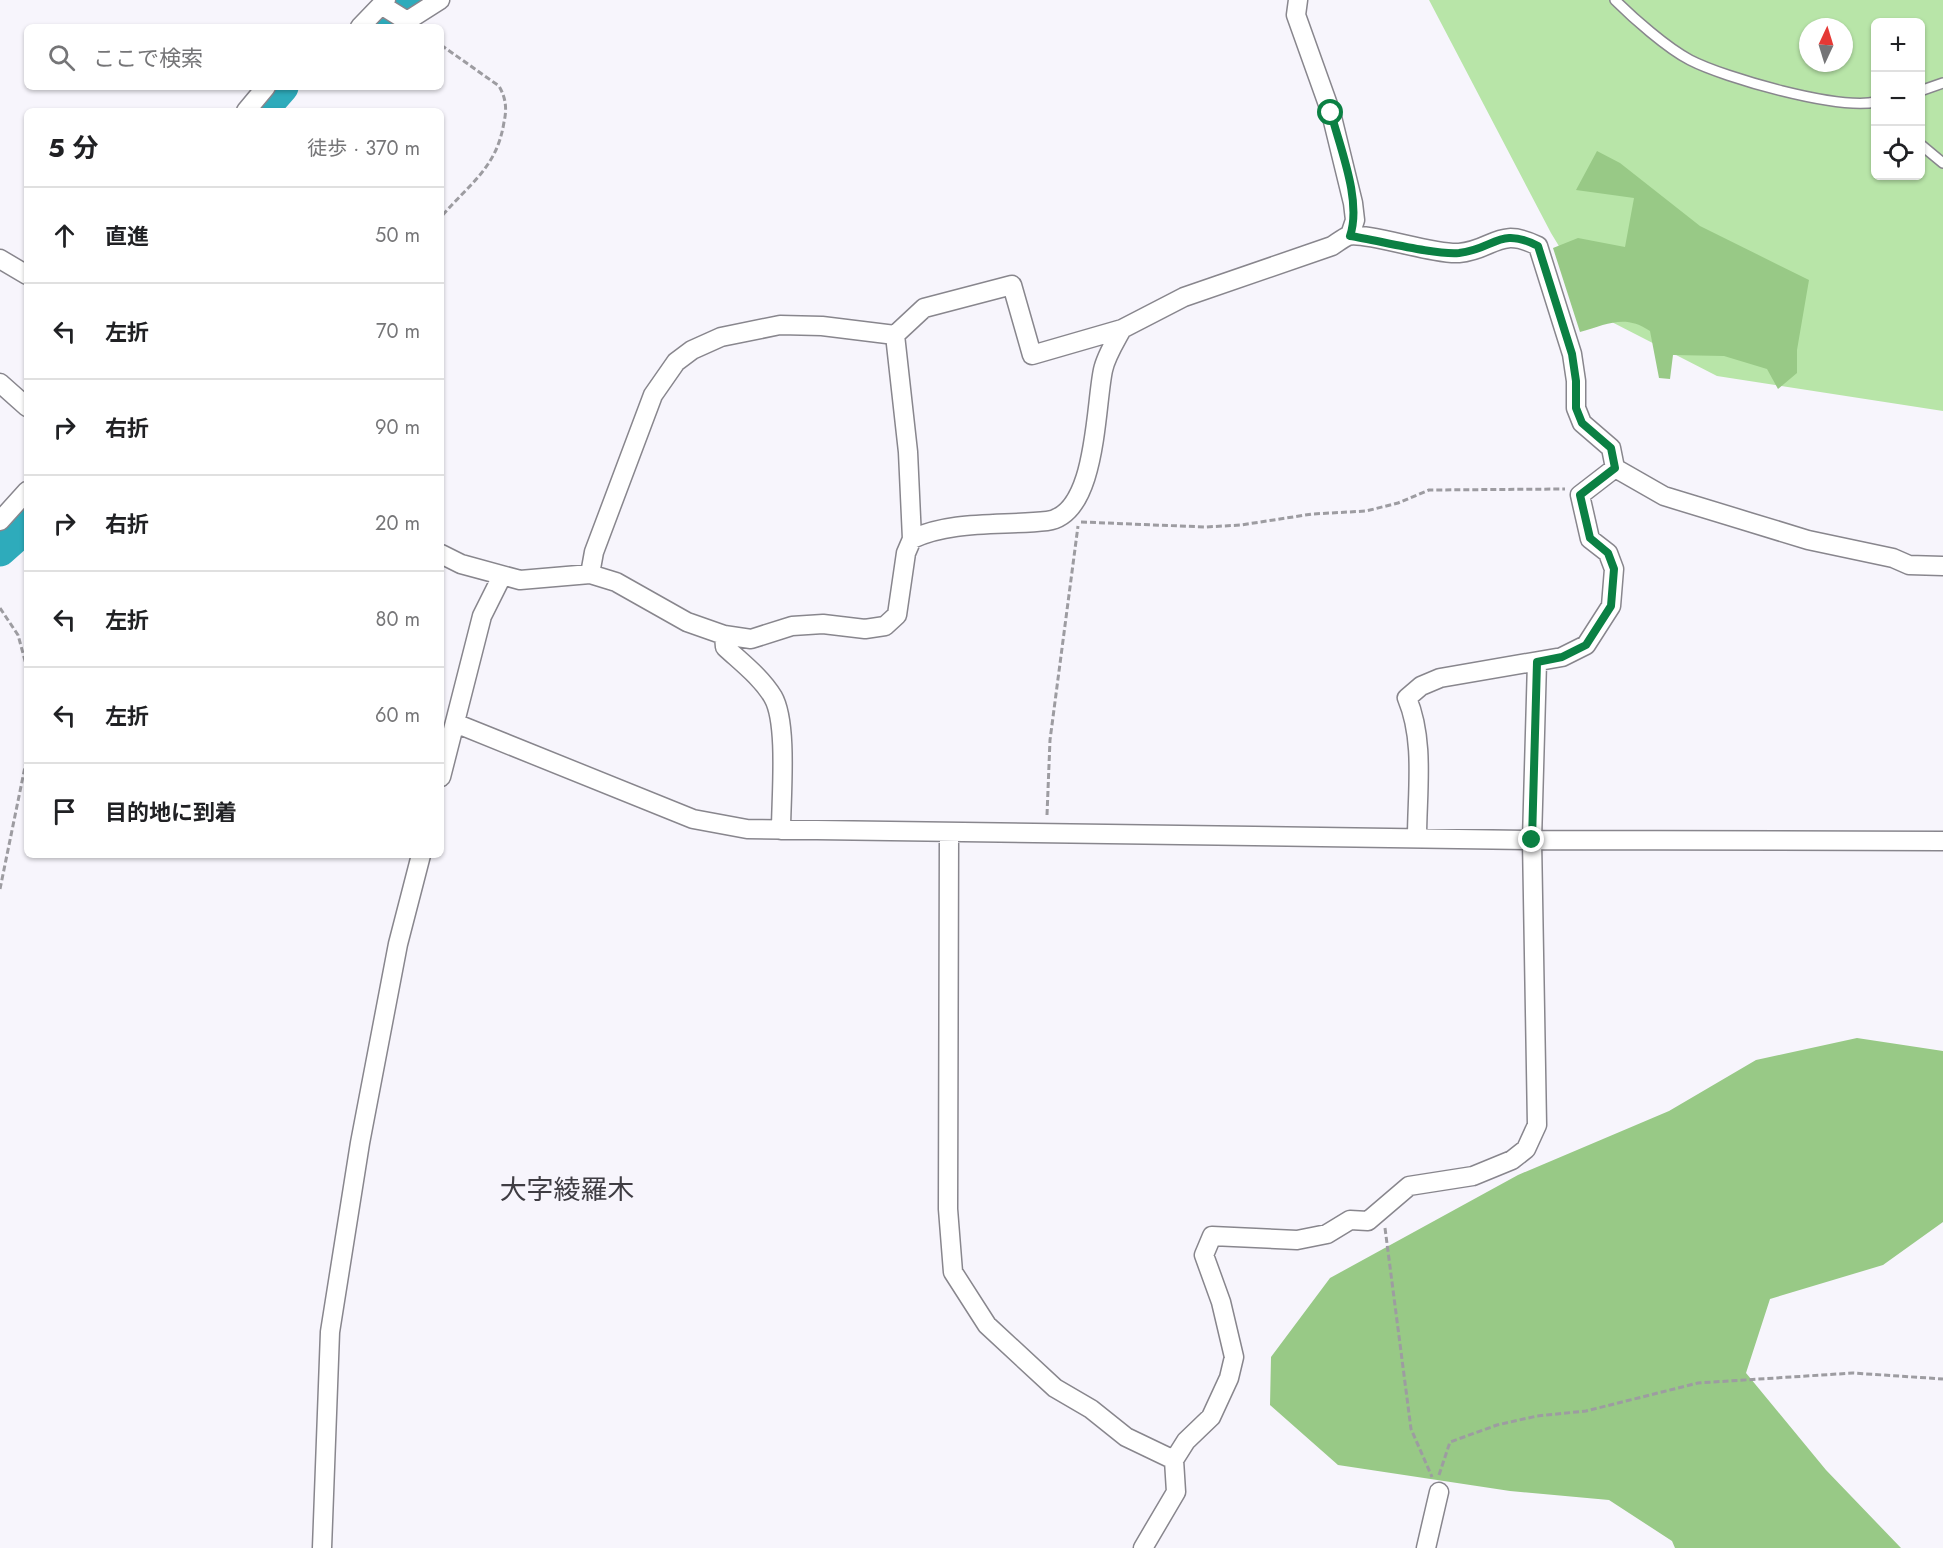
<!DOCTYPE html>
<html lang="ja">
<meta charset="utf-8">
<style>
body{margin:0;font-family:Jost,"Noto Sans JP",sans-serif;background:#f6f6f6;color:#202124}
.controls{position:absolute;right:18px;top:18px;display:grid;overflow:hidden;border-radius:9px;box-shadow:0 2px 4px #0004}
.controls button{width:54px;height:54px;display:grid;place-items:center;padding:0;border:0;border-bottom:2px solid #e0e0e0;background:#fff;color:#202124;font:30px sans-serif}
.compass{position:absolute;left:1799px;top:18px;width:54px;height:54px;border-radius:50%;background:#fff;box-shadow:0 2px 4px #0004;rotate:4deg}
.stop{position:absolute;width:18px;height:18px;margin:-14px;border:4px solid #0b8043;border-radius:50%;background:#fff}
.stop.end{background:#0b8043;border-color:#fff;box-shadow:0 2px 6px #0008}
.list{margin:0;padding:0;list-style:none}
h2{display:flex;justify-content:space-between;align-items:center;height:78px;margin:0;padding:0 24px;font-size:26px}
h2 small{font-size:20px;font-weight:400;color:#757577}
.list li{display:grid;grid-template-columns:39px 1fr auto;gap:18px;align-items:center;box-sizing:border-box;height:96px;padding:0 24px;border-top:2px solid #e0e0e0}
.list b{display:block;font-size:22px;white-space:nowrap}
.list em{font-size:20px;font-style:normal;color:#757577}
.icon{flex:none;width:33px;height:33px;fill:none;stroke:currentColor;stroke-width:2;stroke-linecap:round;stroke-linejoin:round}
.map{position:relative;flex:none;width:1943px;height:1548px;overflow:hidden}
.search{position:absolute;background:#fff;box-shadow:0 2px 4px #0004;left:24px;top:24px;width:420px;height:66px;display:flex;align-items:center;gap:15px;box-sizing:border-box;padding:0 21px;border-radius:9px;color:#757577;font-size:22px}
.panel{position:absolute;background:#fff;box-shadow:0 2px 4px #0004;left:24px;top:108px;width:420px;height:750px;border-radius:9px}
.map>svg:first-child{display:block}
.green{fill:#b8e5a8;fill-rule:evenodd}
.forest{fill:#98c986}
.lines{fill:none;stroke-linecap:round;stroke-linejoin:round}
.river{stroke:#2eabbb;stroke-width:33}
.lane-casing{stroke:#88868d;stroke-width:12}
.street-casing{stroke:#88868d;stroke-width:21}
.path{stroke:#9d9ca1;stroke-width:3;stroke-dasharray:6 3;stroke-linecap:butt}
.lane{stroke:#fff;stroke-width:9}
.street{stroke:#fff;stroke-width:18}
.route{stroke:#0b8043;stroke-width:8}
.labels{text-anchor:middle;stroke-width:4.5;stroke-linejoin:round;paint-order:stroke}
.quarter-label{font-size:27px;fill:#3f3d43;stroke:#f7f5fc}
</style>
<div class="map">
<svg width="1943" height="1548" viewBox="0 0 1943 1548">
<rect width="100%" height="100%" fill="#f7f5fc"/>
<!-- green -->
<path class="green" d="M1429,0H1943V411L1717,376L1602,317L1551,233ZM1876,22H1920V176H1876ZM1808,27H1844V63H1808Z"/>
<!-- forest -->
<path class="forest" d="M1597,151L1620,163L1700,226L1809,280L1797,350V373L1778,389L1767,369L1724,356L1673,355L1670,379L1659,378L1650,331C1625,314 1608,324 1580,332L1553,248L1578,238L1625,247L1634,198L1576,190Z
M1857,1038L1943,1051V1222L1883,1265L1770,1299L1746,1373L1826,1470L1901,1548H1675L1672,1541L1609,1500L1510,1491L1338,1465L1270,1405L1271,1357L1330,1278L1518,1175L1669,1111L1756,1060Z"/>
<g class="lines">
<!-- river -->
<path class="river" d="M378,27L424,0
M261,111L282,87
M0,550L27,526"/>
<defs>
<path id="lane" d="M1615,0C1633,18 1667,48 1690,60C1725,78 1837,110 1876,102
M1920,91L1943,83
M1920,144L1943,163"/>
<path id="street" d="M1298,0L1296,15L1331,113L1353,203L1355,220L1350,235
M383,6L407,21L440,0
M360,27L386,0
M246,111L266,87
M0,259L27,275
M895,335L924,308L1012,285L1032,355L1122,329L1184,297L1332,246C1337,243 1343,238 1348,236C1364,231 1435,255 1459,253C1494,250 1498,226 1538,246L1572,354L1576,381V408L1582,423L1611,448L1615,468
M0,383L27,407
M1615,468L1664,496L1749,522L1808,540L1893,558L1909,565L1943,566
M0,521L27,491
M912,539C952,520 1003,526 1047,521C1097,515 1095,407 1103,370C1106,356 1115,342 1122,329
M441,554L461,564L520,580L590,574L616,582L687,622L724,635L751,639L792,626L823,624L865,629L885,626L897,615L906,553L912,539L908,452L895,335
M590,574L594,552L653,395L676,362L692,350L721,337L780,325L822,326L895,335
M724,635L725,647C741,662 761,677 773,697C788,723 781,798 781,830
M455,723L693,819L747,829L1532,840L1943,841
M441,777L482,616L502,576
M949,834L948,1209L953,1272L987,1325L1055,1388L1091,1409L1126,1437L1174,1460
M1417,838C1417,792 1425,741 1407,698L1421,686L1440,678L1562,657L1586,645L1611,606L1614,569L1608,553L1590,539L1580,495L1615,468
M322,1548L330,1332L360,1143L398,944L421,855
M1143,1548L1176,1492L1174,1460L1186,1441L1211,1417L1229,1378L1234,1357L1221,1302L1204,1255L1212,1236L1297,1240L1327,1234L1350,1220L1368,1221L1409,1186L1473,1176L1512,1160L1526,1149L1537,1125L1532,840L1537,662
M1426,1548L1439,1492"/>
</defs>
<!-- lane casing -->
<use href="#lane" class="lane-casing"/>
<!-- street casing -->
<use href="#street" class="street-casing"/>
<!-- path -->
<path class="path" d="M441,45L499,86C506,98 507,109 504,122C497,168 469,184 441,217
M1081,522L1205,527L1241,525L1312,514L1366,511L1398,503L1429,490L1565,489
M0,608L18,635L27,668
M1047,815L1050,740L1078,526
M0,889L27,757
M1385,1228L1411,1429L1432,1477
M1439,1475L1450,1442L1497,1425L1537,1416L1586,1411L1698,1383L1853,1373L1943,1379"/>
<!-- lane -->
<use href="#lane" class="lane"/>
<!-- street -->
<use href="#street" class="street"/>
</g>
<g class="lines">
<!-- route -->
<path class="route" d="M1331,113C1340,148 1362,201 1350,236C1377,240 1434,255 1459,253C1495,249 1499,226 1538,246L1572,354L1576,381V408L1582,423L1611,448L1615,468L1580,495L1590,538L1608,553L1614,569L1611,606L1586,645L1562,657L1537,662L1532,840"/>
</g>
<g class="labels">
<!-- quarter labels -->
<g class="quarter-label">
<text x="567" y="1199">大字綾羅木</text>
</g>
</g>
</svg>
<div class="controls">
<button>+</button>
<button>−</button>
<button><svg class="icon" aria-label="locate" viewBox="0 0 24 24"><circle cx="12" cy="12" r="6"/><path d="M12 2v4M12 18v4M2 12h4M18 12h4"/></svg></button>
</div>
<svg class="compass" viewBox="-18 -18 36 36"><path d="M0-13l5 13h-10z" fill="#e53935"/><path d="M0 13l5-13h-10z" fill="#757577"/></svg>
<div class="stop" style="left:1331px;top:113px"></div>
<div class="stop end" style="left:1532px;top:840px"></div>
<div class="search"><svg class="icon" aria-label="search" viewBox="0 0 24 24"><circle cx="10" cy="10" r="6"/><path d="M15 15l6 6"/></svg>ここで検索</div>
<section class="panel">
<h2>5 分<small>徒歩 · 370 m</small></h2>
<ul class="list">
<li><svg class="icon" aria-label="ahead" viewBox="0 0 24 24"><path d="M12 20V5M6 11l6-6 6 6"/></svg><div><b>直進</b></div><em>50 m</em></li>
<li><svg class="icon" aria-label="left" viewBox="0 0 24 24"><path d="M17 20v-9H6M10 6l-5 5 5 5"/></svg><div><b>左折</b></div><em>70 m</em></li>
<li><svg class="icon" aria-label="right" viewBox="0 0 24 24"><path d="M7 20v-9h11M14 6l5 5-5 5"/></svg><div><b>右折</b></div><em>90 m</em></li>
<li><svg class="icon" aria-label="right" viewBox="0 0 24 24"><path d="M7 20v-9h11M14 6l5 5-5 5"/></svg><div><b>右折</b></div><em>20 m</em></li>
<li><svg class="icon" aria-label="left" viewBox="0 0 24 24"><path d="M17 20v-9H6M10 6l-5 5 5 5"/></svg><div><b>左折</b></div><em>80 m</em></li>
<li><svg class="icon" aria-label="left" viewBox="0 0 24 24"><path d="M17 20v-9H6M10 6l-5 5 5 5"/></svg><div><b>左折</b></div><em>60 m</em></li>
<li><svg class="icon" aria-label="arrive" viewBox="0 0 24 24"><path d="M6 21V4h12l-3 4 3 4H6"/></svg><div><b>目的地に到着</b></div></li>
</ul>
</section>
</div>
